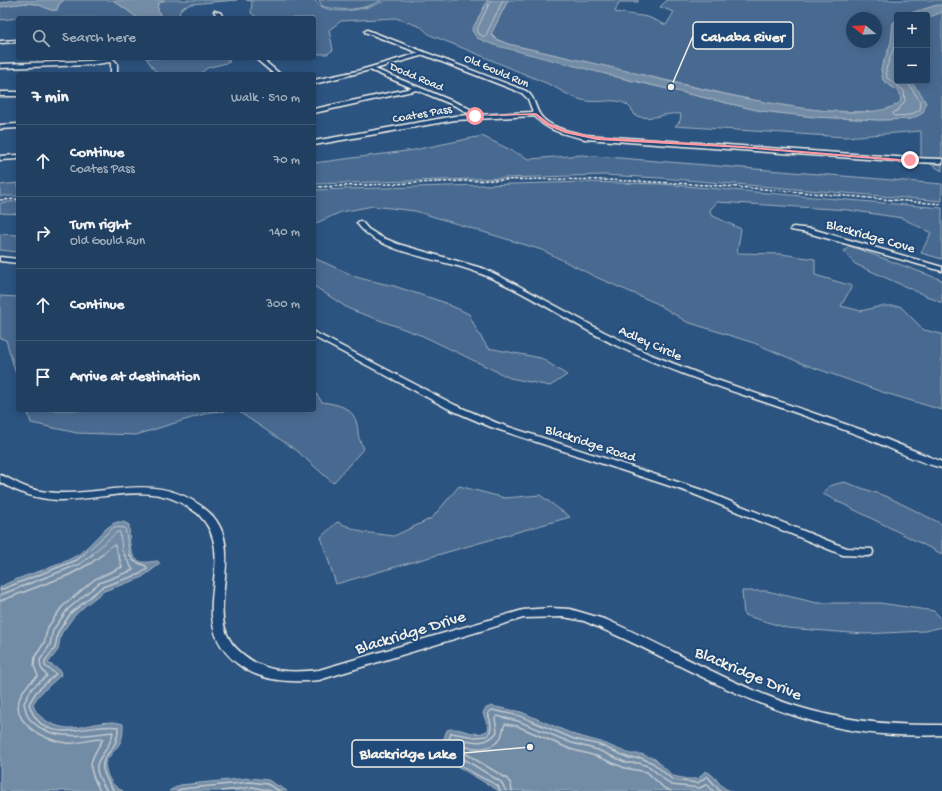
<!DOCTYPE html>
<meta charset="utf-8">
<style>
body{margin:0;font-family:"Gochi Hand",sans-serif;background:#294667;color:#f1f3f6}
.controls{position:absolute;right:12px;top:12px;display:grid;overflow:hidden;border-radius:4px;box-shadow:0 2px 10px #0003}
.controls button{width:36px;height:36px;display:grid;place-items:center;padding:0;border:0;border-bottom:1px solid #3e5876;background:#213f61;color:#f1f3f6;font:20px sans-serif}
.compass{position:absolute;left:846px;top:12px;width:36px;height:36px;border-radius:50%;background:#213f61;box-shadow:0 2px 10px #0003;rotate:288deg}
.stop{position:absolute;width:12px;height:12px;margin:-9px;border:3px solid #ff9aa2;border-radius:50%;background:#fff}
.stop.end{background:#ff9aa2;border-color:#fff;box-shadow:0 1px 4px #0008}
.list{margin:0;padding:0;list-style:none}
h2{display:flex;justify-content:space-between;align-items:center;height:52px;margin:0;padding:0 16px;font-size:17px}
h2 small{font-size:13px;font-weight:400;color:#a2afbd}
.list li{display:grid;grid-template-columns:26px 1fr auto;gap:12px;align-items:center;box-sizing:border-box;height:72px;padding:0 16px;border-top:1px solid #3e5876}
.list b{display:block;font-size:15px;white-space:nowrap}
.list p{margin:0;font-size:13px;white-space:nowrap;color:#a2afbd}
.list em{font-size:13px;font-style:normal;color:#a2afbd}
.icon{flex:none;width:22px;height:22px;fill:none;stroke:currentColor;stroke-width:2;stroke-linecap:round;stroke-linejoin:round}
.map{position:relative;flex:none;width:942px;height:791px;overflow:hidden}
.search{position:absolute;background:#213f61;box-shadow:0 2px 10px #0003;left:16px;top:16px;width:300px;height:44px;display:flex;align-items:center;gap:10px;box-sizing:border-box;padding:0 14px;border-radius:4px;color:#a2afbd;font-size:15px}
.panel{position:absolute;background:#213f61;box-shadow:0 2px 10px #0003;left:16px;top:72px;width:300px;height:340px;border-radius:4px}
.map>svg:first-child{display:block}
.green{fill:#496b90;stroke:#9eaebc;fill-rule:evenodd}
.water{fill:#738ca6;stroke:#a7b4c0}
.lines{fill:none;stroke-linecap:round;stroke-linejoin:round}
.shore-far1{stroke:#c0c9ce;stroke-width:1}
.shore{stroke:#c0c9ce;stroke-width:1.5}
.street-casing{stroke:#f4f1e8;stroke-width:3}
.street{fill:#1f4a7a;fill-rule:evenodd}
.rail{stroke:#f4f1e8;stroke-width:1.5;stroke-dasharray:3.5 1.5;stroke-linecap:butt}
.route{fill:#ff9aa2}
.labels{text-anchor:middle;stroke-width:4;stroke-linejoin:round;paint-order:stroke}
.far-street-label{font-size:12px;fill:#f4f1e8;stroke:#1f4a7a}
.street-label{font-size:14px;fill:#f4f1e8;stroke:#1f4a7a}
.near-street-label{font-size:17px;fill:#f4f1e8;stroke:#1f4a7a}
.leader{fill:none;stroke:#f4f1e8;stroke-width:1.5}
.callout-dot{fill:#f4f1e8;stroke:#1f4a7a;stroke-width:1.5}
.callout{fill:#1f4a7a;stroke:#f4f1e8;stroke-width:1.5}
.callout-label{font-size:15px;text-anchor:middle;font-weight:bold;fill:#f4f1e8}
</style>
<div class="map">
<svg width="942" height="791" viewBox="0 0 942 791">
<rect width="100%" height="100%" fill="#2c5481"/>
<filter id="ink" filterUnits="userSpaceOnUse"><feTurbulence type="fractalNoise" baseFrequency=".025" numOctaves="2"/><feDisplacementMap in="SourceGraphic" scale="8" xChannelSelector="R" yChannelSelector="G"/><feConvolveMatrix kernelMatrix="1 2 1 2 8 2 1 2 1" color-interpolation-filters="sRGB"/></filter>
<g filter="url(#ink)">
<!-- green -->
<path class="green" d="M64,0H113L138,18H18L0,20V7C12,5 27,1 39,5C46,7 48,11 57,10L59,4Z
M165,0H237L191,4L182,8L179,13L184,18H161L157,6L159,3Z
M246,0H315C326,19 370,9 386,0H488L472,30L477,38L621,78L761,111L815,117L880,120L911,119L921,94L910,81H927V18L942,12V171L921,158V131L845,137L675,126L680,121L681,114C662,112 657,121 635,116C625,91 603,106 582,100C569,97 558,88 546,83C507,67 469,50 430,35L421,27L396,18L341,21L329,30L333,50L327,54H314V18H258L251,13L252,1Z
M319,0H382C364,10 341,12 322,6Z
M508,0H638V2H619L615,12L648,17L666,25L674,12L660,7L667,0H942V5L904,15H897V20L893,23L891,43L881,69L883,80L900,93L901,101L895,107L878,112L825,111L782,106L743,98L508,44L496,39L491,34ZM852,18H876V42H852Z
M146,58H226L230,62L207,68L200,74H161L156,72Z
M482,136L529,159L582,155L942,184V201L661,178L602,175L314,184V163L414,150Z
M582,182L662,184L942,208V259L921,253L931,233L902,218L848,210L717,202L710,210L711,215L741,229L737,253L781,254L815,259V275L852,286L841,306L861,311L881,306H900L924,330L942,334V410L882,392L801,363L754,343L687,322L656,303L598,278L542,250L415,211L373,206L341,212L314,224V190Z
M18,183V196H0V185Z
M18,201V214L0,213V203Z
M0,234L18,235V252L0,250Z
M850,246L942,280V303L855,264L844,251Z
M314,258L359,278L394,286L443,302L469,314L477,331L488,348L541,358L567,375L550,386L510,378L423,336L349,309L314,286Z
M0,296L18,297V381L6,340L0,338Z
M314,391L322,402C335,404 351,406 356,421C360,433 355,434 364,448L333,483L296,450L236,410L211,412L136,435L77,433L31,423L27,410H314Z
M844,482L888,497L942,524V554L823,494L829,486Z
M459,486L505,498L540,495L570,517L336,584L321,537L337,522L362,532L394,536L432,518Z
M742,591H767L817,603H880L934,611L942,619V627L925,631L864,634L787,628L744,615Z"/>
<!-- water -->
<path class="water" d="M12,0H64L59,4L57,10C48,11 46,7 39,5C27,1 12,5 0,7V3Z
M113,0H165L159,3L157,6L161,18H138Z
M488,0H508L491,34L496,39L508,44C551,54 593,63 635,73C680,84 870,134 901,101L900,93L883,80L881,69L891,43L893,23L897,20V81H910L921,94L926,103L923,113L911,119L880,120L815,117L761,111L621,78L494,45L477,38L472,30Z
M937,5H942V12L927,18V15H904Z
M117,522H124L129,525C130,535 127,559 142,562C147,563 153,561 158,561L160,564L141,578L104,591L87,604L74,616L61,634L58,650L48,663L60,670L61,675L39,695L33,704C36,718 55,728 70,728C88,728 105,718 123,724C124,747 115,746 105,763C106,775 111,786 123,791H0V587C23,574 51,570 74,557C89,549 104,526 117,522Z
M491,706L521,712L575,735L601,742L630,754H641L655,759L673,776L687,779H698L705,771C716,774 719,788 731,791H499L452,763L446,753L444,738L447,730C462,725 476,741 489,729L483,713L485,709Z
M249,778L268,780L287,791H169L180,785Z"/>
<g class="lines">
<!-- shore-far1 -->
<path class="shore-far1" d="M491,0L477,29L479,34L485,37L503,0
M897,25L895,44L886,69L887,78L904,91L905,101L898,110L893,113L894,116L910,115L920,110L921,103L907,81
M83,555L114,527L125,528L130,555
M91,555L117,532H120L122,551L125,555
M101,555L112,545H115L118,555"/>
<!-- shore -->
<path class="shore" d="M0,590L77,560L84,554
M0,595L80,564L93,554
M0,601L69,575L91,563L103,554
M100,791C86,765 89,763 103,739C90,738 79,745 66,743C45,740 10,724 20,697C23,688 31,682 38,676L34,666L35,657L44,643L48,627L62,607L95,579L122,567L118,554
M107,791C83,755 108,762 113,732C85,735 50,743 29,718C26,714 25,707 24,703L32,688L47,676L41,668L40,660L50,645L53,630L68,609L99,583L133,570L124,554
M114,791C86,750 119,761 118,727C88,722 43,750 29,704L36,692L56,674L45,666V661L55,648L58,632L71,613L102,587L140,574L147,569L146,566L134,561L129,554
M177,791L181,789L250,782L267,784L280,791
M222,791L253,787L270,791
M500,791L498,786C478,774 439,763 451,733L475,737L487,736C494,729 490,721 488,713L492,710L520,716L574,739L600,745L629,758H641L653,763L673,780L698,783L707,776L720,791
M506,791L501,782L459,756L454,750L455,738C471,741 486,747 497,732L495,718L497,716L518,721L572,743L598,750L627,763H639L650,767L671,785L700,788L707,784L713,791
M512,791L511,784L506,778L463,752L461,748L462,746C476,749 493,751 501,737C503,732 503,728 505,724L517,726L570,749L596,756L625,768L647,772L664,788L671,791"/>
<defs>
<path id="street" d="M214,11L221,13L222,18H218Z
M367,30L526,91C535,97 534,106 540,115C549,128 571,132 585,135L910,158L942,159V163L910,162L585,139C569,135 545,131 535,116L455,120L314,145V141L455,116L471,115L458,107L417,90L314,113V109L412,88L370,70L314,84V80L357,71L419,53L365,32V31ZM424,55L522,93L528,99L533,112L477,115L472,110L462,105L375,69Z
M18,40V42L0,43V41Z
M106,58H112L117,63V74H111V63L110,62L89,65L0,68V64L89,61L107,59Z
M255,58H261L280,74H274Z
M0,92H18V96H0Z
M18,124V128L0,129V125Z
M18,155V159L0,160V156Z
M360,221L362,222L368,229L381,237L398,244L485,269L519,286L604,332L649,354L708,377L868,432L942,462V468C918,462 896,451 873,441C857,434 839,428 822,422C753,397 682,377 615,345C569,322 527,292 479,273C445,259 378,254 357,223Z
M793,227L812,229L942,267V271L808,233L791,230V228Z
M0,257L18,259V263L0,261Z
M314,332L455,405L497,423L699,489L836,544L847,548L872,549L873,552L872,555L868,556L843,555L691,493L491,427L449,409L314,337Z
M0,475C7,477 13,481 19,484C31,490 43,492 57,493C110,495 157,471 205,509C249,543 207,604 230,640C233,646 239,651 244,655C266,673 292,673 319,670L523,610L550,608L570,609L607,620C670,648 729,684 795,706C843,721 892,726 942,725V735C898,737 855,734 812,721C737,700 670,658 598,627L584,621L564,617L523,618L319,680C291,683 261,682 238,664C181,619 241,559 200,516C197,512 192,510 188,507C149,480 101,501 58,500C37,499 18,493 0,482Z"/>
</defs>
<!-- street casing -->
<use href="#street" class="street-casing"/>
<!-- street -->
<use href="#street" class="street"/>
<!-- rail -->
<path class="rail" d="M314,187C410,184 506,177 602,180C715,183 829,195 942,204
M0,200L18,199"/>
</g>
</g>
<!-- route -->
<path class="route" d="M536,113L549,123L568,131L597,137L742,146L913,160L910,162L742,148L597,140L565,133L546,125L535,115L473,116Z"/>
<g class="labels">
<!-- far-street labels -->
<g class="far-street-label">
<text transform="translate(497 70) rotate(23)" y="4">Old Gould Run</text>
<text transform="translate(417 76) rotate(23)" y="4">Dodd Road</text>
<text transform="translate(422 113) rotate(-10)" y="4">Coates Pass</text>
</g>
<!-- street labels -->
<g class="street-label">
<text transform="translate(871 235) rotate(16)" y="5">Blackridge Cove</text>
<text transform="translate(651 342) rotate(24)" y="5">Adley Circle</text>
<text transform="translate(591 442) rotate(18)" y="5">Blackridge Road</text>
</g>
<!-- near-street labels -->
<g class="near-street-label">
<text transform="translate(410 631) rotate(-17)" y="6">Blackridge Drive</text>
<text transform="translate(749 672) rotate(23)" y="6">Blackridge Drive</text>
</g>
</g>
<!-- callouts -->
<path class="leader" d="M671 87L693 36M530 747L464 753"/>
<g class="callout-dot">
<circle cx="671" cy="87" r="4"/>
<circle cx="530" cy="747" r="4"/>
</g>
<g class="callout">
<rect x="693" y="22" width="100" height="27" rx="4"/>
<rect x="352" y="740" width="112" height="27" rx="4"/>
</g>
<g class="callout-label">
<text x="743" y="41">Cahaba River</text>
<text x="408" y="758">Blackridge Lake</text>
</g>
</svg>
<div class="controls">
<button>+</button>
<button>−</button>
</div>
<svg class="compass" viewBox="-18 -18 36 36"><path d="M0-13l5 13h-10z" fill="#e53935"/><path d="M0 13l5-13h-10z" fill="#a2afbd"/></svg>
<div class="stop" style="left:475px;top:116px"></div>
<div class="stop end" style="left:910px;top:160px"></div>
<div class="search"><svg class="icon" aria-label="search" viewBox="0 0 24 24"><circle cx="10" cy="10" r="6"/><path d="M15 15l6 6"/></svg>Search here</div>
<section class="panel">
<h2>7 min<small>Walk · 510 m</small></h2>
<ul class="list">
<li><svg class="icon" aria-label="ahead" viewBox="0 0 24 24"><path d="M12 20V5M6 11l6-6 6 6"/></svg><div><b>Continue</b><p>Coates Pass</p></div><em>70 m</em></li>
<li><svg class="icon" aria-label="right" viewBox="0 0 24 24"><path d="M7 20v-9h11M14 6l5 5-5 5"/></svg><div><b>Turn right</b><p>Old Gould Run</p></div><em>140 m</em></li>
<li><svg class="icon" aria-label="ahead" viewBox="0 0 24 24"><path d="M12 20V5M6 11l6-6 6 6"/></svg><div><b>Continue</b></div><em>300 m</em></li>
<li><svg class="icon" aria-label="arrive" viewBox="0 0 24 24"><path d="M6 21V4h12l-3 4 3 4H6"/></svg><div><b>Arrive at destination</b></div></li>
</ul>
</section>
</div>
